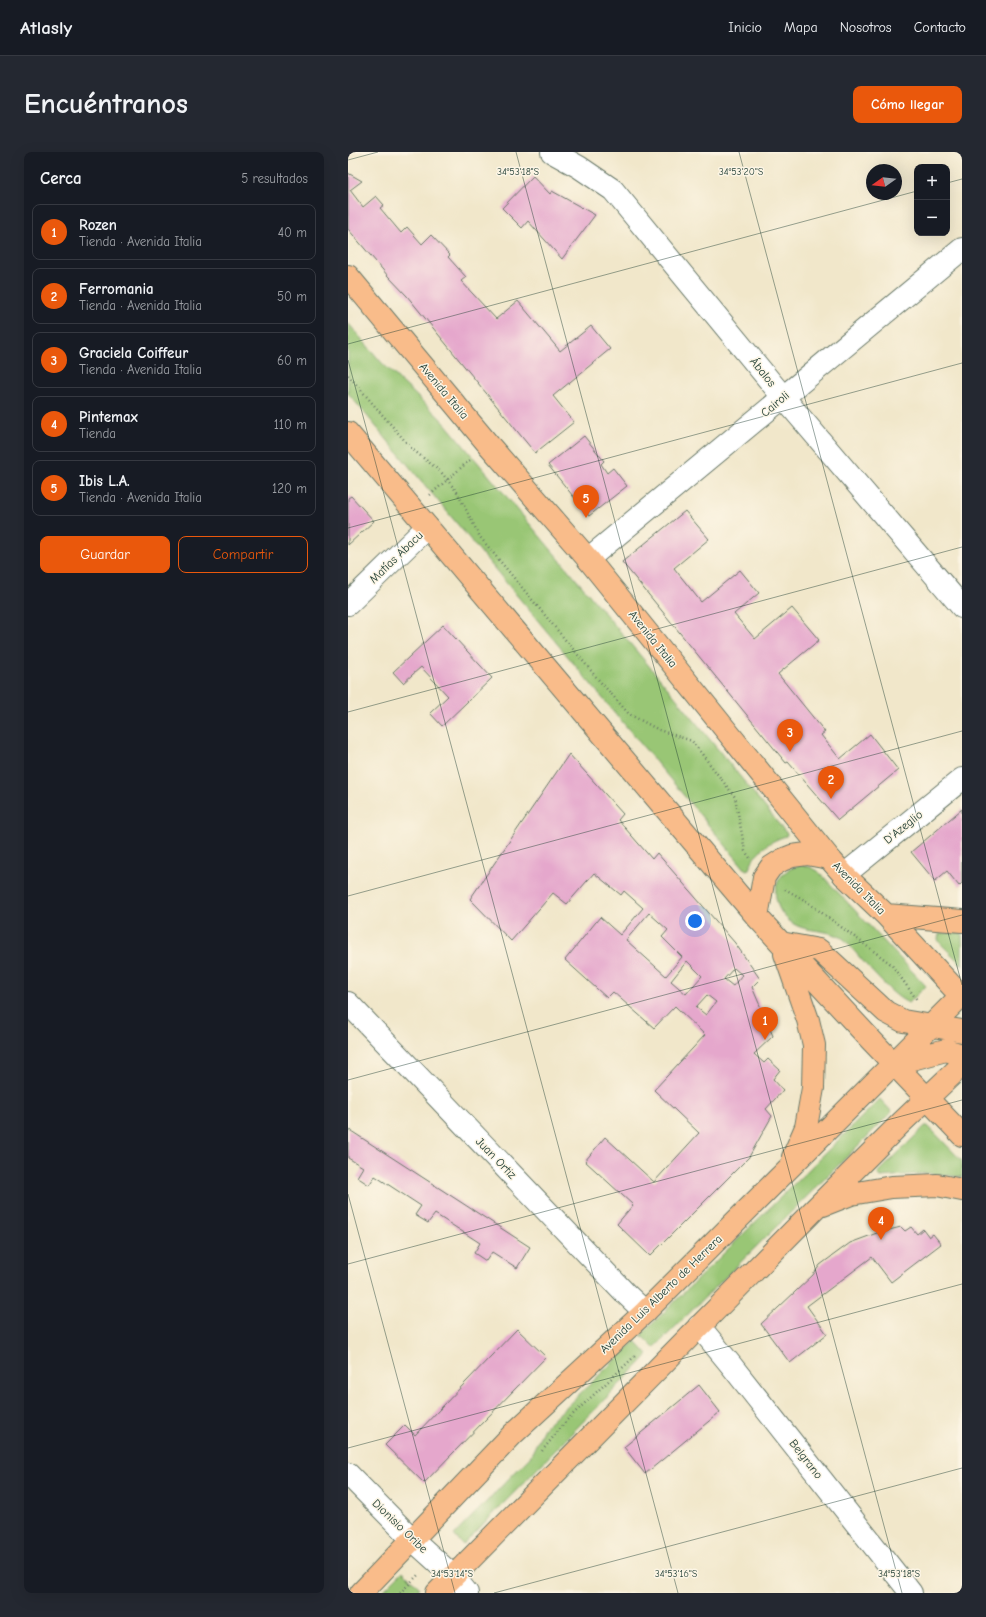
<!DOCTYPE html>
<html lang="es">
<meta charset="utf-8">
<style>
body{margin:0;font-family:"Comic Neue",sans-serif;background:#242831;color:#f1f3f6}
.controls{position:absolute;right:12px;top:12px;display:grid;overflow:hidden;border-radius:8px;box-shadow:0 4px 16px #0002}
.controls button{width:36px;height:36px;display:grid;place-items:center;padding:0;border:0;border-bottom:1px solid #363941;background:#171b24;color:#f1f3f6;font:20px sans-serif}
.compass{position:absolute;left:518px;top:12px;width:36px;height:36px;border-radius:50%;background:#171b24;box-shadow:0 4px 16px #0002;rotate:255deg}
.you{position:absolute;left:347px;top:769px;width:14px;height:14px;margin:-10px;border:3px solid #fff;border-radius:50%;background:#1a73e8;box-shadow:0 0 0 6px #1a73e833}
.badge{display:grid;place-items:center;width:26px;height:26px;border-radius:50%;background:#ea580c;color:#fff;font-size:13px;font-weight:700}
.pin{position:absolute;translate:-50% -33px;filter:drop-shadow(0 1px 2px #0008)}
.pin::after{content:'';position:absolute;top:21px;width:14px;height:12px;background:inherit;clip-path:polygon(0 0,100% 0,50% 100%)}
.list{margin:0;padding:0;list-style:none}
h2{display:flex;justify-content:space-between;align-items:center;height:52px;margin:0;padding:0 16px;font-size:17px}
h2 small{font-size:13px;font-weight:400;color:#9ea1a6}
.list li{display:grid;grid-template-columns:26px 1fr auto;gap:12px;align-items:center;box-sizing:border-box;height:56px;margin:0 8px 8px;padding:0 8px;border:1px solid #363941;border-radius:8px}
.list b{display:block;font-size:15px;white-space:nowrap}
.list p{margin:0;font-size:13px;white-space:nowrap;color:#9ea1a6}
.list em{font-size:13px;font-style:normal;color:#9ea1a6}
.actions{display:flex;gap:8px;padding:12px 16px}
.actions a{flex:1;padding:9px 0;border:1px solid #ea580c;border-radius:8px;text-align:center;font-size:14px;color:#ea580c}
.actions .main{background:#ea580c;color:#fff}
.map{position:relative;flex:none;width:614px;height:1441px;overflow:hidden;border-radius:8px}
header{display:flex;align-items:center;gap:24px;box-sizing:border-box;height:56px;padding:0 20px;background:#171b24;border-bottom:1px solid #363941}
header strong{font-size:19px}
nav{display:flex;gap:22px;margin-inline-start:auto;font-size:14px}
.intro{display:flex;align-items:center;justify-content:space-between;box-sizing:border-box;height:96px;padding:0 24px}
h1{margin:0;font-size:28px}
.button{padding:10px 18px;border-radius:8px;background:#ea580c;color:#fff;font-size:14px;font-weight:700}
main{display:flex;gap:24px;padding:0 24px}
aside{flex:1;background:#171b24;border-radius:8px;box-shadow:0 4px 16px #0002}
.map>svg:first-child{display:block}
.green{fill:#99c674;stroke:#5c8254}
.building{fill:#e5a7cc;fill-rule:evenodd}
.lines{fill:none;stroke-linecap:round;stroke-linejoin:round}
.minor-casing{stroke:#687868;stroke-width:24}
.major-casing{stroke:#687868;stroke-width:24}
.path{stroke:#687868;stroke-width:2.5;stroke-dasharray:1 3;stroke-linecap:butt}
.minor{stroke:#fff;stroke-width:22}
.major{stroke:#f9bc8a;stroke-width:22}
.ticks{fill:none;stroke:#1f3d34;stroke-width:1;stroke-opacity:0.45}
.labels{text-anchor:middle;stroke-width:3;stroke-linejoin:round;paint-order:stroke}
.street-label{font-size:12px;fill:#1f3d34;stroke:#fcf5e5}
.ticks-label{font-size:10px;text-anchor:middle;fill:#1f3d34;stroke:#fcf5e5;stroke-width:3;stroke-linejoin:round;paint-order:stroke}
</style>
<header>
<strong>Atlasly</strong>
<nav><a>Inicio</a><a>Mapa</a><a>Nosotros</a><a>Contacto</a></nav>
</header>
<div class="intro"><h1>Encuéntranos</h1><a class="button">Cómo llegar</a></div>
<main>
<aside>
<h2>Cerca<small>5 resultados</small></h2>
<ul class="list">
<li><span class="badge">1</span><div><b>Rozen</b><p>Tienda · Avenida Italia</p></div><em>40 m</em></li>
<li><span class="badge">2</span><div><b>Ferromania</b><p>Tienda · Avenida Italia</p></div><em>50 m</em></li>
<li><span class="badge">3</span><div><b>Graciela Coiffeur</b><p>Tienda · Avenida Italia</p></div><em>60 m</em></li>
<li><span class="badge">4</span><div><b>Pintemax</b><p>Tienda</p></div><em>110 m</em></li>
<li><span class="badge">5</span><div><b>Ibis L.A.</b><p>Tienda · Avenida Italia</p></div><em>120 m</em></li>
</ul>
<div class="actions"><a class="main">Guardar</a><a>Compartir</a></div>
</aside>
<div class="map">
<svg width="614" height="1441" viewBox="0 0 614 1441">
<rect width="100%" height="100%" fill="#fcf5e5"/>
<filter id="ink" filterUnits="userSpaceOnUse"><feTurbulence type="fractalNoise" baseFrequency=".025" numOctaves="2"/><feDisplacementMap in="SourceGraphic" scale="8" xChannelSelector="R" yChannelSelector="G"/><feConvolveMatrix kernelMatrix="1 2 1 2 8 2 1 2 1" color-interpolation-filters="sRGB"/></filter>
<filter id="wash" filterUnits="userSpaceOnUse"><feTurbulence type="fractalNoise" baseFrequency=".012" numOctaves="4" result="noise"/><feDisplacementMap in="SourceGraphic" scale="16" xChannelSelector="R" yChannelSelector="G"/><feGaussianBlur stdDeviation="0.9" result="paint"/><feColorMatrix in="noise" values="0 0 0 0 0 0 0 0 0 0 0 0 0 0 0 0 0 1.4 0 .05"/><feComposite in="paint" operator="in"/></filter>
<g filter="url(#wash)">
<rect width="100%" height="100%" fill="#f1e7ca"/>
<!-- green -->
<path class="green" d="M0,171L34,211L95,269L328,546L439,682L438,684C421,689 406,700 401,717L398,718L0,241Z
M453,713L462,715L470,719L578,834L561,851C546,846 519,814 508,801C504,797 500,791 496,787C480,776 458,781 444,771C420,754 422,719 453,713Z
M594,781H614V813L592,791L590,787L591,782Z
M532,947L544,960L306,1196L293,1183Z
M577,974H580L614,1009V1025L579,1021L533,1025L530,1023V1021Z
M287,1189L300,1203L115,1393L106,1383L182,1305L196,1276Z
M55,1419L72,1436L67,1441H33Z"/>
<g id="blocks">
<!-- building -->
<path class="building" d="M0,21L14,29L2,38L15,55L28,44L36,53L32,56L53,81L59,75L74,92L83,83L102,103L100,105L118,125L113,129L148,167L170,149L212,199L243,174L262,197L205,244L226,270L187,301L59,144L40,124L0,77Z
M185,24L202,42L204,39L247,63L214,107L180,69L174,76L154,56Z
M236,284L256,309L253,312L259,321L265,316L279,334L241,364L200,313Z
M3,344L26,369L0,393V346Z
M337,359L361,387L326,416L353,450L392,418L411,441L386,462L407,487L444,456L471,488L430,522L477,580L473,583L492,607L522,582L550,618L490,668L440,610L438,611L274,410Z
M95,473L144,526L94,574L82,561L100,544L73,515L55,531L45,520Z
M221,602L275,662L270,668L304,707L309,701L387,791L412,827L404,835L425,884L406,902L416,911L420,907L432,918L425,927L435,938L418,957L424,964L401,1005L302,1104L269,1072L285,1053L237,1009L257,985L306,1030L351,981L306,938L357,883L327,854L306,876L265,840L259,846L217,808L252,765L272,783L295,756L276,739L273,743L246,721L219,752L205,741L163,789L122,747ZM301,761L320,778L314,785L334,805L318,824L278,788ZM339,809L354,824L338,842L323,829ZM386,816L394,823L385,834L376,827ZM359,843L368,850L358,863L348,855Z
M614,657V731L611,734L599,719L587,729L563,700Z
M0,977L182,1095L169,1116L144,1100L138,1109L126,1101L132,1091L87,1062L80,1071L67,1063L73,1054L27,1024L21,1033L9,1025L15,1015L0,1006Z
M553,1075L557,1079L563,1075L569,1082L575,1077L581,1085L585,1082L593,1092L543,1130L524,1105L459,1154L479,1182L442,1211L413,1172L465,1123L472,1113L502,1091L529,1081Z
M169,1177L198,1205L76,1331L37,1293L57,1273L67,1283Z
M351,1233L372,1260L297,1322L276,1295Z"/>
</g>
</g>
<g filter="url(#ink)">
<use href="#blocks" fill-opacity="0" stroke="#687868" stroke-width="1"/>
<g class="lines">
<defs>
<path id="minor" d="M204,0L231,15L265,38L435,245L614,455
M240,407L614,97
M0,452L79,375
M496,723L614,627
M0,851L279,1143L297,1160
M351,1174L383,1213L563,1441
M0,1322L65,1388L106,1425L119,1441"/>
<path id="major" d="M0,124L140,292L240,407L481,706L496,723L538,763L614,845
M0,281L409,765L523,888L614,983
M538,763L614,769
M409,765L416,725L423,715L434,708L444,704L459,702L481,706
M433,791L471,798L538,860L555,869L614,879
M437,802L460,868L466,893L465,936L458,975L445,1005
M549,911L598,898L614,903
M475,1053L503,1042L544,1035L589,1033L614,1038
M13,1441L165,1282L297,1160L614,843
M89,1441L467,1057L553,971L614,913"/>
</defs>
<!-- minor casing -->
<use href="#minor" class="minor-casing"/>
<!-- major casing -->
<use href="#major" class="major-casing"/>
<!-- path -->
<path class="path" d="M0,223L64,297L93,320L109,340L132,385L249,526L281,562L311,578L344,589L387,645L397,699L402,706
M82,343L123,307
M437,737L458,749L543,812L569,848
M194,1299L219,1268L288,1203
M52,1441L70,1423"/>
<!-- minor -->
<use href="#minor" class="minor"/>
<!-- major -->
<use href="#major" class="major"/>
</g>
</g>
<!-- ticks -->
<path class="ticks" d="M168,0L554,1441M391,0L614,833M0,8L30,0M599,31L614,27M0,192L569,39M0,208L330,1441M0,376L614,211M0,560L614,395M0,744L614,579M0,928L614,763M0,1042L107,1441M0,1112L614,948M0,1296L614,1132M146,1441L614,1316"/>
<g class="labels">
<!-- street labels -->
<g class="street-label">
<text transform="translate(415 220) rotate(51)" y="4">Ábalos</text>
<text transform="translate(96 239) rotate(50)" y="4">Avenida Italia</text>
<text transform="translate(427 252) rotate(-40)" y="4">Cairoli</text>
<text transform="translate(48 405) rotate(-44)" y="4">Matías Abacu</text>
<text transform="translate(305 487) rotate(51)" y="4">Avenida Italia</text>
<text transform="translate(555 675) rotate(-39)" y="4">D'Azeglio</text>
<text transform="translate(511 736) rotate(45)" y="4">Avenida Italia</text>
<text transform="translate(148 1006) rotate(46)" y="4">Juan Ortiz</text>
<text transform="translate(313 1142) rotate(-44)" y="4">Avenida Luis Alberto de Herrera</text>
<text transform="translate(458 1307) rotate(52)" y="4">Belgrano</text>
<text transform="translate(52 1374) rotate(44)" y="4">Dionisio Oribe</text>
</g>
</g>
<g class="ticks-label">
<text x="170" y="23">34°53'18"S</text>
<text x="393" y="23">34°53'20"S</text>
<text x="104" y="1425">34°53'14"S</text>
<text x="328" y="1425">34°53'16"S</text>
<text x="551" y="1425">34°53'18"S</text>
</g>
</svg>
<div class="controls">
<button>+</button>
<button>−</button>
</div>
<svg class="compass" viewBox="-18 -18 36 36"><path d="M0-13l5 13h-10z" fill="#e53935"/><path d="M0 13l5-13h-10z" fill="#9ea1a6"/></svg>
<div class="you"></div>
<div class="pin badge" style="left:417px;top:888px">1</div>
<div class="pin badge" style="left:483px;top:647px">2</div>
<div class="pin badge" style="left:442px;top:600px">3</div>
<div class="pin badge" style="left:533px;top:1088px">4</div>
<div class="pin badge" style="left:238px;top:366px">5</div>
</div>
</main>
